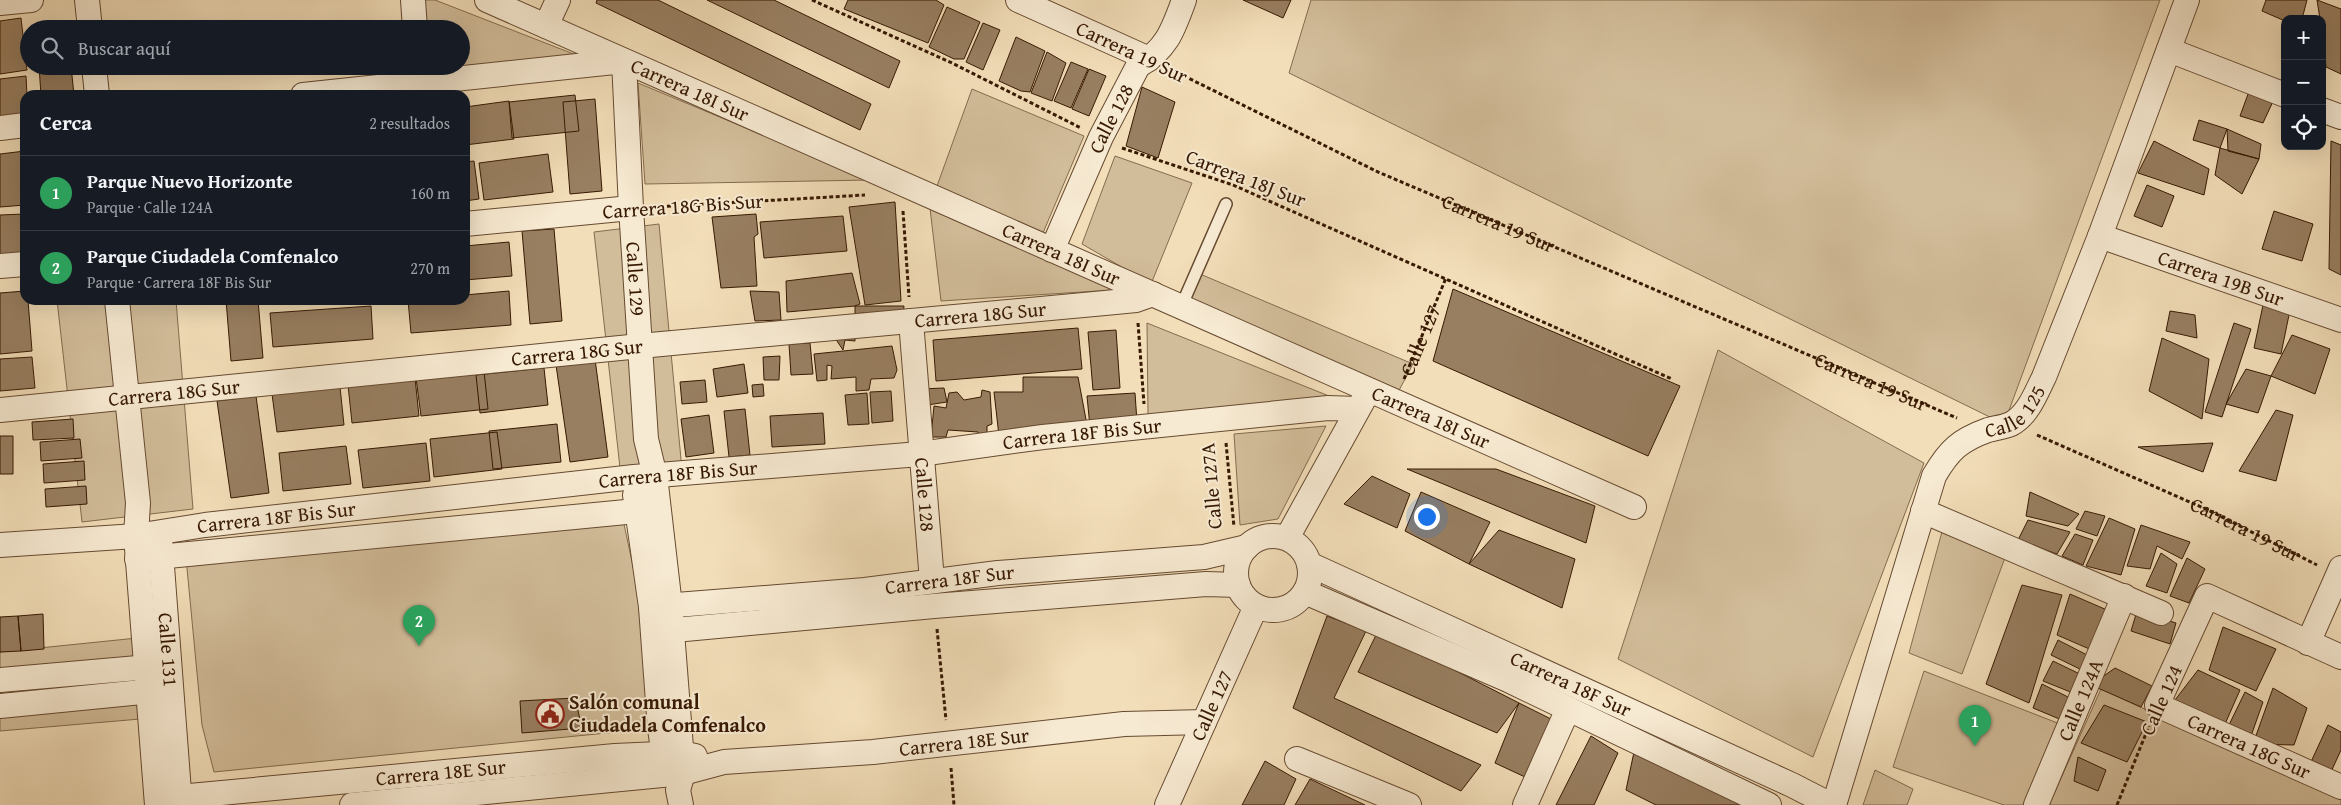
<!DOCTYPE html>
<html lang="es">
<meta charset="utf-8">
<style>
body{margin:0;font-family:"Gentium Book Plus",serif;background:#242831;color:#f1f3f6}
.controls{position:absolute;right:15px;top:15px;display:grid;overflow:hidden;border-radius:10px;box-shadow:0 5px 20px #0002}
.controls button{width:45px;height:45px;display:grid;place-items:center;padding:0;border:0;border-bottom:1px solid #363941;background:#171b24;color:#f1f3f6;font:25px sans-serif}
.you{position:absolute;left:1426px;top:516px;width:18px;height:18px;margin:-12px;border:4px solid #fff;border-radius:50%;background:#1a73e8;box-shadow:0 0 0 8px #1a73e833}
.badge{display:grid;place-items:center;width:32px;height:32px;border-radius:50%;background:#7c3aed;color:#fff;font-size:16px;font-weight:700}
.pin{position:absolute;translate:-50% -41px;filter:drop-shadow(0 1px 2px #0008)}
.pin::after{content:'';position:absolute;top:26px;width:18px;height:15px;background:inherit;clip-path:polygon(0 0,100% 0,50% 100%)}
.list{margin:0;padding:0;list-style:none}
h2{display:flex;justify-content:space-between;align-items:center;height:65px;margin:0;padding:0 20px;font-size:21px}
h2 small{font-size:16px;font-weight:400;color:#9ea1a6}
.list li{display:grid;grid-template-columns:32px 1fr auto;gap:15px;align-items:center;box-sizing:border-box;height:75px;padding:0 20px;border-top:1px solid #363941}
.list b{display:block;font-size:19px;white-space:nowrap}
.list p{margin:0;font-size:16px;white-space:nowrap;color:#9ea1a6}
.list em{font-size:16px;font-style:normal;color:#9ea1a6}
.icon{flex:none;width:28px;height:28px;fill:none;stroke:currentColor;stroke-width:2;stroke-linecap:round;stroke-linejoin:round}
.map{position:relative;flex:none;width:2341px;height:805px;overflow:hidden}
.search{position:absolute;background:#171b24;box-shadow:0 5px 20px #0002;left:20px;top:20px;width:450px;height:55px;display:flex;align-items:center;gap:12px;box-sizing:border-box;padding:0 18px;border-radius:28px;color:#9ea1a6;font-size:19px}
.panel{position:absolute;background:#171b24;box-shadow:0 5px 20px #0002;left:20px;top:90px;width:450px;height:215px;border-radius:15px}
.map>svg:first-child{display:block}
.green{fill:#d2bd9a;stroke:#846b4e}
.building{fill:#987f61;stroke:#371902}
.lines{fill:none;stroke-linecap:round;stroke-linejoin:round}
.lane-casing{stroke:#664a30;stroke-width:14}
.street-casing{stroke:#664a30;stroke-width:26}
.path{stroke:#371902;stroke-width:3;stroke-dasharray:4 2.5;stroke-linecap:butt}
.lane{stroke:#f7ead2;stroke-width:11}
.street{stroke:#f7ead2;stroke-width:24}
.labels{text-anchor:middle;stroke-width:4;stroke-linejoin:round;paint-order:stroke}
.street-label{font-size:20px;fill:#371902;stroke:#f7ead2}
.poi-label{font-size:20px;font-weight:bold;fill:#371902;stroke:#f7ead2;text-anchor:start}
</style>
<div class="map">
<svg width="2341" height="805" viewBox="0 0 2341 805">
<rect width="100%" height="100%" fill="#f2deb9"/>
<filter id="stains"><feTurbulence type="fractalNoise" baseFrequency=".004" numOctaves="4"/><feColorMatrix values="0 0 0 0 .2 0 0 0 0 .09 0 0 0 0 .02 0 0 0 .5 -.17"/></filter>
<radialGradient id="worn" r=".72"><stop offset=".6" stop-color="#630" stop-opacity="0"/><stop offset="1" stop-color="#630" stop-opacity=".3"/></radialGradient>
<!-- green -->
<path class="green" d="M419,0H435L589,60L425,80L424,66H461V29H421Z
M1311,0H2160L2004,424L1289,73Z
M638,83L871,180L645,184Z
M972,89L1084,136L1040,240L937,186Z
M1115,156L1192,183L1151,284L1082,244Z
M929,200L1113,290L941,301Z
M659,224L682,470L621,477L594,232Z
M1200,274L1413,364L1396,396L1186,306Z
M57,300H176L193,509L82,522Z
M1147,323L1334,398L1148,415Z
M1718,350L1924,463L1813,757L1618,659Z
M1326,426L1278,519L1240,525L1234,434Z
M622,515L645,622L647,729L214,772L202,725L186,558Z
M1943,528L2006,555L1962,674L1909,653Z
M147,637L152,718L0,731V652Z
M1924,671L2060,724L2024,805H2004L1893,767Z
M2101,689L2341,799V805H2049Z
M1875,770L1913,789L1907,805H1863Z"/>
<!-- building -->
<path class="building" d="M597,0H658L871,104L860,130L596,3Z
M707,0H774L900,61L889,88Z
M848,0H936L944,5L928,43L844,9Z
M1243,0H1291L1283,18Z
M2266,0H2307L2302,19H2285V21L2262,11Z
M2317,0L2341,9V74L2326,67L2322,19H2320Z
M947,7L980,22L964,59H954L929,47Z
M21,18L27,70L0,74V21Z
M67,21L68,29H36L35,24Z
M983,23L1000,30L983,70L966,62Z
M1016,37L1045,51L1030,92L1021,91L999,81Z
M1047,52L1066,63L1052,101L1031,93Z
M1071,62L1088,69L1071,108L1054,101Z
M39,66H71L74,95H41Z
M1089,69L1106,76L1089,116L1072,109Z
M26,76L27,95H25V124L0,126V79Z
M2251,86L2275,97L2263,123L2240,116Z
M1142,87L1175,102L1158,158L1126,146Z
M575,95L579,131L512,138L509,102Z
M595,99L602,191L570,194L563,102Z
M509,101L514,139L465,145V107Z
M2199,120L2227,129L2220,148L2193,140Z
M2227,129L2261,144L2259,159L2228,151Z
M2154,141L2209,169L2204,195L2138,173Z
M2331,141L2341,145V275L2329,269Z
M2220,148L2259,159L2242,194L2215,175Z
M25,151V205L0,207V154Z
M548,154L553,192L484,200L479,163Z
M474,161L479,199L465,201V162Z
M2147,185L2174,196L2162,227L2134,216Z
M895,202L901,301L865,305L849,207Z
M2274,211L2313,224L2302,261L2262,249Z
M25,214V254L0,256V215Z
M756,214L758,234L754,237L757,286L721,288L712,217Z
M843,216L847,251L764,258L760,222Z
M554,229L562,321L530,324L522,231Z
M509,242L512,276L465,280V246Z
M852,273L860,304L855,306L787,312L786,281Z
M1453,289L1680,386L1648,456L1433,361Z
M25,291V300H28L32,351L0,354V293Z
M509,291L511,325L411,333L408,300H465V295Z
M750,291L779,292L781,320L755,321Z
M226,300H258L263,358L231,361Z
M2263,305L2290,310L2281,354L2254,348Z
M371,306L373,339L273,347L270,313Z
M855,306H904L903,317L863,321L864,313L855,314Z
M2170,311L2195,315L2197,338L2166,331Z
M2234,323L2251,329L2222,417L2205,412Z
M1078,328L1082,369L936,381L933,340Z
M855,330V341L845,340L843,350L835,338Z
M1116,330L1120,388L1093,390L1088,332Z
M2292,335L2330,349L2315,394L2271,376Z
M2162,338L2209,359L2202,419L2149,391Z
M810,343L813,374L791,375L789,344Z
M892,346L897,370L894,378L871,379L869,390L856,391V377L831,379L832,366L827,365V380L817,381L814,354Z
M780,356L779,380H764L763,357Z
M32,357L35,388L0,391V359Z
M595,359L608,457L570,462L556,365Z
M744,364L748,393L717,397L713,369Z
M544,368L548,405L480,413L476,375Z
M2246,369L2271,376L2258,413L2226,404Z
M484,371L488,409L421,416L416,378Z
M1023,377H1078L1087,425L999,436L994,392H1023Z
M415,378L419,416L352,423L348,385Z
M705,380L707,402L682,404L680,382Z
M763,384L764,396L753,397L752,385Z
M340,387L344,425L277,432L272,394Z
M944,388L947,402L927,405L920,389Z
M982,390L990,392L992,424L987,426V435L980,436L978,432L948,430L946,437H931L934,406L946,408L949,393L957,392L964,400L981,397Z
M891,391L893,421L872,423L870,392Z
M867,393L869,424L848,425L845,395Z
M1135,393L1137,422L1090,427L1087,396Z
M256,396L269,493L231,498L217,401Z
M745,409L750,455L729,457L724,411Z
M2276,410L2293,415L2276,481L2239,471Z
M823,413L825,444L772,447L770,416Z
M709,415L714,453L686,457L681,419Z
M73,419L74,438L33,440L32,422Z
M557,424L561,462L493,469L489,431Z
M497,432L502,469L434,477L430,439Z
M0,436H13V474H0Z
M80,439L82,458L41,461L40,442Z
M426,443L430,481L363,488L358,450Z
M2213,443L2203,472L2138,447Z
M346,446L351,484L283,491L279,453Z
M84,461L85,480L44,483L43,464Z
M1407,469H1496L1595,506L1586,543Z
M1372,476L1410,494L1397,528L1344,504Z
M86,486L87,504L46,507L45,489Z
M1421,492L1490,522L1469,564L1405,531Z
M2030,492L2079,514L2068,526L2026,516Z
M2085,511L2105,516L2097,536L2076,529Z
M2109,518L2135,529L2121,575L2086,566Z
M2028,520L2070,532L2057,554L2018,540Z
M2141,525L2190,542L2182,559L2157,546L2150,569L2127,566Z
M1499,530L1575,559L1562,608L1469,564Z
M2075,534L2093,540L2083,565L2062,556Z
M2161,553L2177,564L2167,593L2146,586Z
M2187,558L2205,569L2189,603L2170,596Z
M2022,585L2062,595L2029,703L1986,684Z
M2070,594L2114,613L2094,651L2057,635Z
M2137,611L2176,623L2170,644L2131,631Z
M43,614L44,649L21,651L18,616Z
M18,616L21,651L0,652V617Z
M1327,616L1366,631L1334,698L1481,765L1461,791L1293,708Z
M2223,627L2276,649L2256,691L2209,670Z
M1378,631L1519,703L1497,733L1358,672Z
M2058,640L2091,657L2086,672L2051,655Z
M2053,661L2086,677L2078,695L2043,681Z
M2115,668L2152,686L2141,707L2091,685Z
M2198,670L2240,690L2225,724L2175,700Z
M2042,684L2076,701L2069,723L2033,708Z
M2273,688L2307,708L2294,745L2253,744Z
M2245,692L2263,702L2251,736L2228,727Z
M575,698L582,728L522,733L520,701Z
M1519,703L1553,720L1525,777L1495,763Z
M2104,705L2147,722L2127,762L2081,743Z
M2328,725L2341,732V750L2330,774L2310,764Z
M1591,736L1618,753L1594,805H1556Z
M1634,752L1745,805H1656L1626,790Z
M2078,757L2106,770L2098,791L2074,781Z
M1265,761L1296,779L1284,805H1242Z
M1310,779L1365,805H1295Z"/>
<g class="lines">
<defs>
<path id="lane" d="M1181,307L1226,204"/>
<g id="street">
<path d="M87,0L90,29"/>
<path d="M413,0L415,29"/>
<path id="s4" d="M487,0L1634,507"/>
<path d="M1018,0L1149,59"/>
<path d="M0,3L31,0"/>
<path d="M546,26L558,0"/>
<path d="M2169,50L2285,95"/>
<path d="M94,66L97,95"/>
<path id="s5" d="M303,95L624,61L631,208L646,439L655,476L670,606L683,773L678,790L681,805"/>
<path d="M2322,110L2341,117"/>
<path d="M0,128L25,125"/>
<path d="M465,224L631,208"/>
<path id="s6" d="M2100,236L2341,320"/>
<path id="s7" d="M1052,250L1101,137L1138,66C1167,49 1173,30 1184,0"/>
<path d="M0,266L25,264"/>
<path d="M117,300L138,503L136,536L157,805"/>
<path id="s8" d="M911,321L932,581"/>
<path id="s9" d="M0,410L640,346L1105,303L1136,300L1153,294"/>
<path d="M635,495L651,607L660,729L666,769"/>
<path d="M1923,511L2161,613"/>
<circle cx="1273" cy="573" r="37"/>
<path d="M1287,538L1365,397"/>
<path id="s10" d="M160,540L180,805"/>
<path id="s11" d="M0,545L136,536L205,525L634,477L920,454L1043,437L1328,408L1357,409"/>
<path d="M137,559L657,509"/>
<path id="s12" d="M1309,564L1792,785L1831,805"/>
<path d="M1305,592L1506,679L1769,805"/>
<path id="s13" d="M651,607L865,590L998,573L1204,557L1247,547"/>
<path d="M653,632L934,606L1206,584L1238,585"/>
<path d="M2308,643L2341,568"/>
<path id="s14" d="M2341,657L2207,596L2157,705L2341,787"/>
<path d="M0,680L161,666"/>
<path d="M0,706L162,690"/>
<path d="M1297,759L1409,805"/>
<path id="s15" d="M157,799L615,756L681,753L695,756"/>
<path id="s16" d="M352,805L683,773L724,762L873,752L1124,724L1204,722"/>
<path id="s17" d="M1167,805L1256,606"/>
<path d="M1525,805L1568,709"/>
<path id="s18" d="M1834,805L1934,476C1949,450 1960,440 1988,430C1996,428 2004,427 2011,424C2028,415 2036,393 2044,377L2100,236L2187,0"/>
<path id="s19" d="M2036,805L2124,596"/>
</g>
</defs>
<!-- lane casing -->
<use href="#lane" class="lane-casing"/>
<!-- street casing -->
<use href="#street" class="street-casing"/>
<!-- path -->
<g class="path">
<path d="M812,0L952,63L1081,128"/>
<path id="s1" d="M1172,70L1378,172L1957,418"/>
<path d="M1122,148L1233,185L1672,379"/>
<path d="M654,207L865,195"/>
<path d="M903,211L909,297"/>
<path d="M1138,323L1144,404"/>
<path id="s2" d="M1404,379L1446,278"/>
<path id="s3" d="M2037,435L2208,510L2317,565"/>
<path d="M1226,443L1234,527"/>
<path d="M937,629L946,720"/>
<path d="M951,768L954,805"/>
<path d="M2117,805L2149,726"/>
</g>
<!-- lane -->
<use href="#lane" class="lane"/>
<!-- street -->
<use href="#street" class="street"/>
</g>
<!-- icons -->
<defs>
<symbol id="civic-ring" viewBox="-11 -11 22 22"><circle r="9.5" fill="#f7ead2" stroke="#8f2418" stroke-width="1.5"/><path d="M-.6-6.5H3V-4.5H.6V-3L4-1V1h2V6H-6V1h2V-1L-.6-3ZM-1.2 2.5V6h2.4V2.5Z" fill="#8f2418"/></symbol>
</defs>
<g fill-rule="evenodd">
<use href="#civic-ring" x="534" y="698" width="32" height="32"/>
</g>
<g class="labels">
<!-- street labels -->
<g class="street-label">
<text transform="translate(1132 52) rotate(25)" y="7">Carrera 19 Sur</text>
<text dy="7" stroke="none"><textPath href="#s4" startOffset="222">Carrera 18I Sur</textPath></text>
<text dy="7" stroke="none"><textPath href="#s7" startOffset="144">Calle 128</textPath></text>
<text transform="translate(1246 178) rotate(21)" y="7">Carrera 18J Sur</text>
<text transform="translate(683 206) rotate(-4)" y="7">Carrera 18G Bis Sur</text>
<text dy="7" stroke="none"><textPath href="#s1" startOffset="361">Carrera 19 Sur</textPath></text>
<text dy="7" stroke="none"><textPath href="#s4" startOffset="628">Carrera 18I Sur</textPath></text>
<text dy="7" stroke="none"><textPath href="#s6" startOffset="128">Carrera 19B Sur</textPath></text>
<text dy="7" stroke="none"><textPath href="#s5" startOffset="541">Calle 129</textPath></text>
<text dy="7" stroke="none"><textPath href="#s9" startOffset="985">Carrera 18G Sur</textPath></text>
<text dy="7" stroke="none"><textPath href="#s2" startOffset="42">Calle 127</textPath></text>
<text dy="7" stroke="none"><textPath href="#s9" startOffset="580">Carrera 18G Sur</textPath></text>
<text dy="7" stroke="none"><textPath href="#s1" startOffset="766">Carrera 19 Sur</textPath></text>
<text dy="7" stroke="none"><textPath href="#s9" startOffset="175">Carrera 18G Sur</textPath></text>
<text dy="7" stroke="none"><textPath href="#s18" startOffset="451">Calle 125</textPath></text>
<text dy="7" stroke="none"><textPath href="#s4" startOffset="1032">Carrera 18I Sur</textPath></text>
<text dy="7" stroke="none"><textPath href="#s11" startOffset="1088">Carrera 18F Bis Sur</textPath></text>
<text dy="7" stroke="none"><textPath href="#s11" startOffset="682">Carrera 18F Bis Sur</textPath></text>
<text transform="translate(1211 486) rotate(-95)" y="7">Calle 127A</text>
<text dy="7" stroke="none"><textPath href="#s8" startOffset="174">Calle 128</textPath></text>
<text dy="7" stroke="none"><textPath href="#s11" startOffset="278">Carrera 18F Bis Sur</textPath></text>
<text dy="7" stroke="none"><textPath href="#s3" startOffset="229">Carrera 19 Sur</textPath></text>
<text dy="7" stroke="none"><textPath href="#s13" startOffset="300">Carrera 18F Sur</textPath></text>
<text dy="7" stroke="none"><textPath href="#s10" startOffset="110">Calle 131</textPath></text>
<text dy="7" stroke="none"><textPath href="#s12" startOffset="288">Carrera 18F Sur</textPath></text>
<text transform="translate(2161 700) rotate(-66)" y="7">Calle 124</text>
<text dy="7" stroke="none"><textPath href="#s19" startOffset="114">Calle 124A</textPath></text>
<text dy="7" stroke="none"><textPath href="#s17" startOffset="109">Calle 127</textPath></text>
<text dy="7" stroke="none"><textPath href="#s16" startOffset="616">Carrera 18E Sur</textPath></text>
<text dy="7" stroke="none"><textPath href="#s14" startOffset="368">Carrera 18G Sur</textPath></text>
<text dy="7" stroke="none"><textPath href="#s15" startOffset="285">Carrera 18E Sur</textPath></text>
</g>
<!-- poi labels -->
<g class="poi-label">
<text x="569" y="709">Salón comunal<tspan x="569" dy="23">Ciudadela Comfenalco</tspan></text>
</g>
</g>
<rect width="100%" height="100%" filter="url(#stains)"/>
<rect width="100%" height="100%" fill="url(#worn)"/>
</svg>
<div class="controls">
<button>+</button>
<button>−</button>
<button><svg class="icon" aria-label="locate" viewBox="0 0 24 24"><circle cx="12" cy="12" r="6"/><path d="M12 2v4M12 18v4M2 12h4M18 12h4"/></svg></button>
</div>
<div class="you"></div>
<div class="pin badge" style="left:1975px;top:746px;background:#2e9e5b">1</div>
<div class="pin badge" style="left:419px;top:646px;background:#2e9e5b">2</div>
<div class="search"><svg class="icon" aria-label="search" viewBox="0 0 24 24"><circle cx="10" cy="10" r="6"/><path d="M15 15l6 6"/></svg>Buscar aquí</div>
<section class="panel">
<h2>Cerca<small>2 resultados</small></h2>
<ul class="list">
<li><span class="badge" style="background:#2e9e5b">1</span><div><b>Parque Nuevo Horizonte</b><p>Parque · Calle 124A</p></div><em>160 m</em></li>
<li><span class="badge" style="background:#2e9e5b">2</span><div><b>Parque Ciudadela Comfenalco</b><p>Parque · Carrera 18F Bis Sur</p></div><em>270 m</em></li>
</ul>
</section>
</div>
